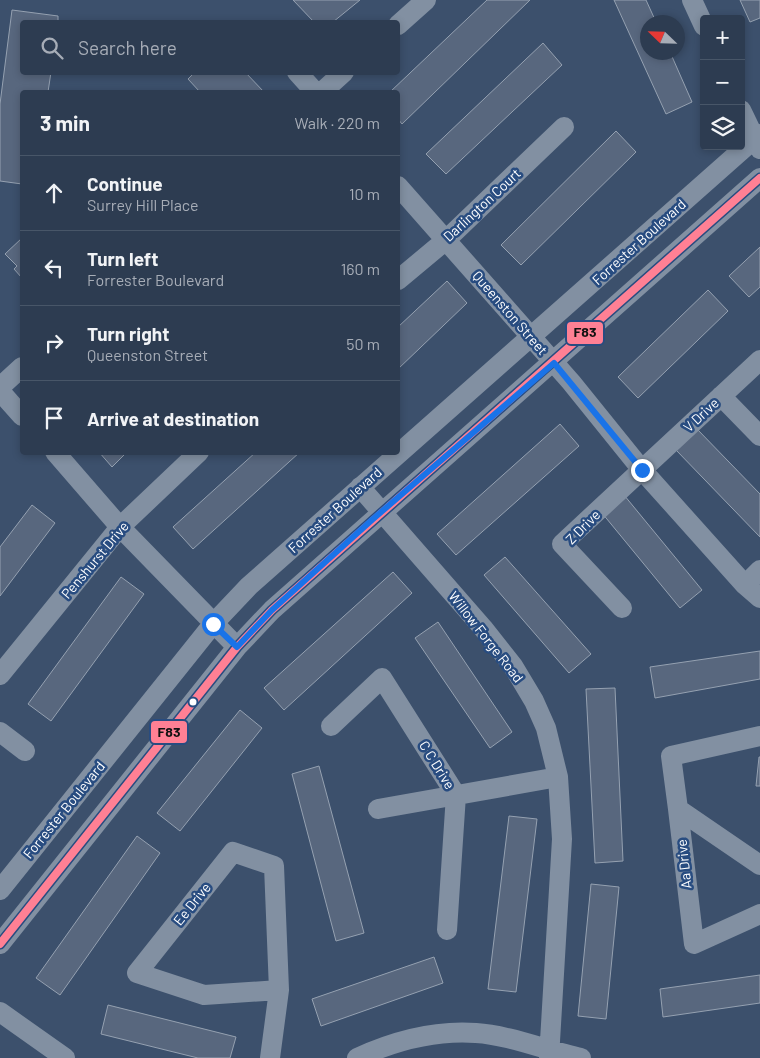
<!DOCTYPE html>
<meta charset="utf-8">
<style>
body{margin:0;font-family:Barlow,sans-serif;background:#354358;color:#f1f3f6}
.controls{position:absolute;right:15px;top:15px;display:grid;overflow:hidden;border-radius:5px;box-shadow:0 2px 8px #0003}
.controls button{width:45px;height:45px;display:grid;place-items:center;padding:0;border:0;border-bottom:1px solid #485668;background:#2d3c51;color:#f1f3f6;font:25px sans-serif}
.compass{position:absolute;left:640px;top:15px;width:45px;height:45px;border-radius:50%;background:#2d3c51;box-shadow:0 2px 8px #0003;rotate:293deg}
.stop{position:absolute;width:15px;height:15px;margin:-11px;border:4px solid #1a73e8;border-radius:50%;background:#fff}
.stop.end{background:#1a73e8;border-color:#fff;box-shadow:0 1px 5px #0008}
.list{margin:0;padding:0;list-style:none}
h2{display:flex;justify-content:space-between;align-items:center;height:65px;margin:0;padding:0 20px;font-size:21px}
h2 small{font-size:16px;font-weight:400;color:#a7adb7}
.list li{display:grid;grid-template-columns:32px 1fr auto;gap:15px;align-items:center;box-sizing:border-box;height:75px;padding:0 20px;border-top:1px solid #485668}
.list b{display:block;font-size:19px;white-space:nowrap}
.list p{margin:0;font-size:16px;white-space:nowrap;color:#a7adb7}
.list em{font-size:16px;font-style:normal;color:#a7adb7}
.icon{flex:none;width:28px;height:28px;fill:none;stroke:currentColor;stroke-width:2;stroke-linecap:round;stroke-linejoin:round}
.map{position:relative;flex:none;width:760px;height:1058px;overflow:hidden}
.search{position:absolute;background:#2d3c51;box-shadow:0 2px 8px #0003;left:20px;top:20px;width:380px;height:55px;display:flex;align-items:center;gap:12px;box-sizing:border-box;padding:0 18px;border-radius:5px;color:#a7adb7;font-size:19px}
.panel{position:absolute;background:#2d3c51;box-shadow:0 2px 8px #0003;left:20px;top:90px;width:380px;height:365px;border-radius:5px}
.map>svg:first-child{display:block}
.building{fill:#58677e;stroke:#95a1b1}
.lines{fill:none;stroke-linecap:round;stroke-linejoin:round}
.minor{stroke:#8290a2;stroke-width:20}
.bus-1-casing{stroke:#284c80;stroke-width:11}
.bus-1{stroke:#ff8094;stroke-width:8}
.route{stroke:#1a73e8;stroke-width:6}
.bus-dot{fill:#fff;stroke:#284c80;stroke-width:2}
.labels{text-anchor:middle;stroke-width:5;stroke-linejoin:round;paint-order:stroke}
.street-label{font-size:14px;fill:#fff;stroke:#284c80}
.line-badge{stroke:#284c80;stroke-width:2}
.pale-badge-label{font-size:14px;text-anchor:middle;font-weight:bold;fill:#111}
</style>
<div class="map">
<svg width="760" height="1058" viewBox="0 0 760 1058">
<rect width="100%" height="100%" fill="#3c506c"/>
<!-- building -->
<path class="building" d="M293,0H360L333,22H314Z
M487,0H530L402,124L398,119V92H390Z
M614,0H646L656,22H648V52H670L692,102L666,114Z
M740,0H760V18L750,22Z
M12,10L58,16V22H22V72H51L48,92H22V184L0,181V104Z
M543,43L562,65L446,174L426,154Z
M195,72H245L264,92H200L188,79Z
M616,131L636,152L521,265L501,245Z
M22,238V278L14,269L17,266L5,254Z
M760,247V287L749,297L729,276Z
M447,281L467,303L398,369V327Z
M708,290L728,311L638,398L618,377Z
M560,424L579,446L456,555L437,534Z
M697,429L760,494V537L676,450Z
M99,452H127L112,467Z
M256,452H300L193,549L173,527Z
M624,495L702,590L680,608L602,513Z
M32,505L55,523L0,596V547Z
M505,557L591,654L569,673L484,575Z
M393,572L412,593L284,710L264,688Z
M121,577L144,594L51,721L28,704Z
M438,622L512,732L490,748L415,638Z
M760,651V679L655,698L650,667Z
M615,688L623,861L595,863L586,689Z
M240,710L262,728L180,831L157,813Z
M759,757H760V786H756Z
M319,766L364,933L336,941L292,774Z
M509,816L537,819L516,992L488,989Z
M137,836L160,853L60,995L36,978Z
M591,884L619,887L606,1019L578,1016Z
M434,957L443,983L321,1026L312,999Z
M760,975V1003L663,1017L660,989Z
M108,1005L236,1037L230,1058H198L101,1034Z"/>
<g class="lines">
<!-- minor -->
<path class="minor" d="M692,0L704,26
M398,25L426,0
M297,72L315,92
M322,92L344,72
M741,110L760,149
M398,186L571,382L642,470L745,585L760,598
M398,280L446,240L564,127
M0,387L22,367
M0,391L22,416
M721,396L760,436
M55,452L120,527L237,647
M360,487L483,628L513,666L534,701L546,728L558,777L562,839L549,1058
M745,585L760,570
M622,608L562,544L760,360
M0,675L120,527L199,452
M331,726L382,678L456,795L447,930
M0,732L25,751
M378,809L558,777
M678,809L671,756L760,736
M233,852L274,866L279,990L204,995L137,973Z
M760,865L678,809L694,944L760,914
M0,890L213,624L249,586L760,134
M0,944L237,647L272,610L760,178
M0,1012L65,1058
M270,1058L279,990
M357,1058C394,1041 435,1030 476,1033C509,1035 548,1051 581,1058"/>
<defs>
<path id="bus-1" d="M0,944L237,647L272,610L760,178"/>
</defs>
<!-- bus-1 casing -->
<use href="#bus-1" class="bus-1-casing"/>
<!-- bus-1 -->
<use href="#bus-1" class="bus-1"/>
</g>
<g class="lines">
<!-- route -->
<path class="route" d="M213,624L237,647L272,610L373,519L554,363L642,470"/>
</g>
<!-- markers -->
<circle class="bus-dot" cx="193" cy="702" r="4.5"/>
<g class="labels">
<!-- street labels -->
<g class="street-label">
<text transform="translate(482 205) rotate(-43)" y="5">Darlington Court</text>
<text transform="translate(639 242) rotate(-42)" y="5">Forrester Boulevard</text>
<text transform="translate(510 313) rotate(49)" y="5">Queenston Street</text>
<text transform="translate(701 415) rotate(-43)" y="5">V Drive</text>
<text transform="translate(335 510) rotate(-42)" y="5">Forrester Boulevard</text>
<text transform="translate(583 527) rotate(-45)" y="5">Z Drive</text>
<text transform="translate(95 560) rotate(-50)" y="5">Penshurst Drive</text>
<text transform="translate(486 637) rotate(52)" y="5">Willow Forge Road</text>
<text transform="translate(437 765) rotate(58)" y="5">C C Drive</text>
<text transform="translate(64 810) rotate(-51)" y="5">Forrester Boulevard</text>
<text transform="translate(684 864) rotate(-96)" y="5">Aa Drive</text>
<text transform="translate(192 904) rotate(-51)" y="5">Ee Drive</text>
</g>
</g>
<g class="line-badge">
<rect x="566" y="321" width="38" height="24" rx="5" fill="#ff8094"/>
<rect x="150" y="720" width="38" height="24" rx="5" fill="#ff8094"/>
</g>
<g class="pale-badge-label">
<text x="585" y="337">F83</text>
<text x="169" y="737">F83</text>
</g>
</svg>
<div class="controls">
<button>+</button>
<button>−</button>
<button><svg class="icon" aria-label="layers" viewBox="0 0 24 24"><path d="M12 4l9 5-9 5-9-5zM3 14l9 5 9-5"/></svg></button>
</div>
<svg class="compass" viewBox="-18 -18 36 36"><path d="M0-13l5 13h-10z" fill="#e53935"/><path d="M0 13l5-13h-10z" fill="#a7adb7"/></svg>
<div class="stop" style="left:213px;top:624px"></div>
<div class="stop end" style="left:642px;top:470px"></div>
<div class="search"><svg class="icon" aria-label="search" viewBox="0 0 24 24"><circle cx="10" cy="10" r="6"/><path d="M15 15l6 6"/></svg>Search here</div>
<section class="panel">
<h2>3 min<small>Walk · 220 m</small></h2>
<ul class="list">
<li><svg class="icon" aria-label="ahead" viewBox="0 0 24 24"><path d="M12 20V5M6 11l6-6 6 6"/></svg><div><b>Continue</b><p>Surrey Hill Place</p></div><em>10 m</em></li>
<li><svg class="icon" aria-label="left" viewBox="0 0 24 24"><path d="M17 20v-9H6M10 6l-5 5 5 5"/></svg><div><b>Turn left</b><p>Forrester Boulevard</p></div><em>160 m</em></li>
<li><svg class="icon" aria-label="right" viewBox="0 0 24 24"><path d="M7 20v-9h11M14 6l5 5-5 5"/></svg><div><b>Turn right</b><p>Queenston Street</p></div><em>50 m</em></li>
<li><svg class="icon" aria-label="arrive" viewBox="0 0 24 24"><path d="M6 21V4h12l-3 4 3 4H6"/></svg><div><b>Arrive at destination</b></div></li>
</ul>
</section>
</div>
